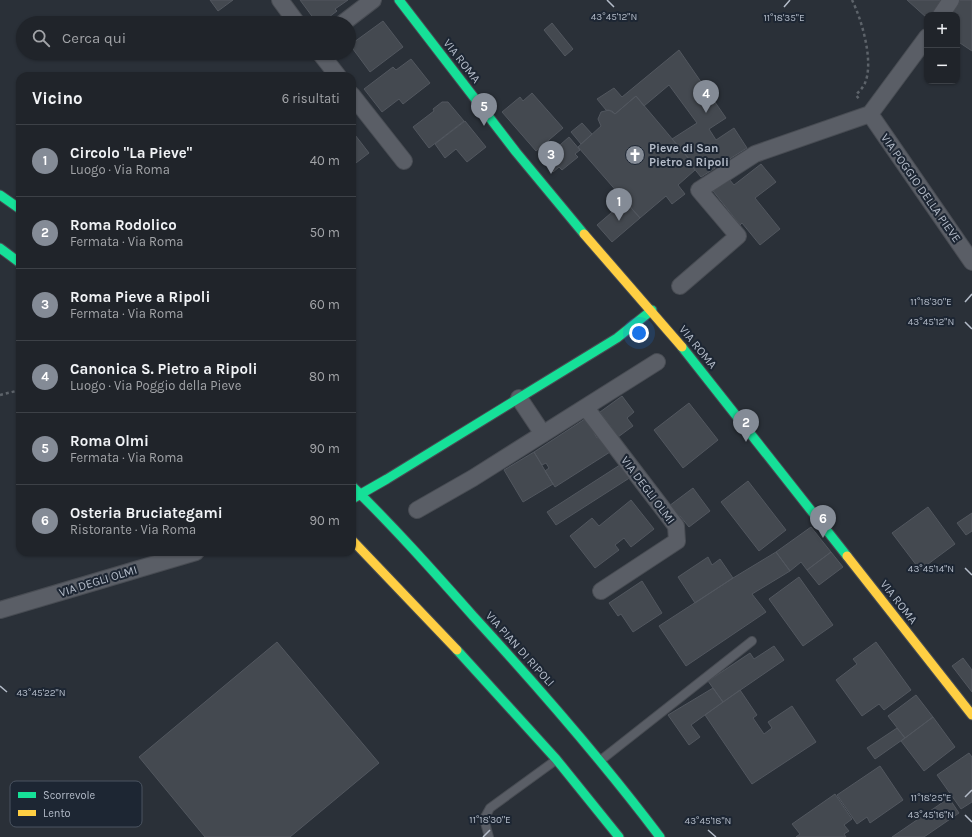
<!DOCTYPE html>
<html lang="it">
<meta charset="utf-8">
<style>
body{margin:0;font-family:Karla,sans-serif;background:#282c32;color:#f1f3f6}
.controls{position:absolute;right:12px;top:12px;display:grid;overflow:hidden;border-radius:8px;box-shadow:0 1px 3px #0004}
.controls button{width:36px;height:36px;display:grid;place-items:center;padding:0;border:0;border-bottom:1px solid #3d4147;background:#20242a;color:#f1f3f6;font:20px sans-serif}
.you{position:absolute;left:639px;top:333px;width:14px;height:14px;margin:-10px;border:3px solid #fff;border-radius:50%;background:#1a73e8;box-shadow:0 0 0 6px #1a73e833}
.badge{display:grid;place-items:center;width:26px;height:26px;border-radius:50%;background:#848b96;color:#fff;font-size:13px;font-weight:700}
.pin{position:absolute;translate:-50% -33px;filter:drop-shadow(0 1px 2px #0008)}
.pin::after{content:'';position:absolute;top:21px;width:14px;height:12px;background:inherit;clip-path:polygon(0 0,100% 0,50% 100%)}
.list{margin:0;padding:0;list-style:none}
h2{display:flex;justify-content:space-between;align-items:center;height:52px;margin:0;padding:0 16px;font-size:17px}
h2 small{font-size:13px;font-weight:400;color:#a2a4a8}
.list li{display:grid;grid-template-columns:26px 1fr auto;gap:12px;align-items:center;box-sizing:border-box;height:72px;padding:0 16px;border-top:1px solid #3d4147}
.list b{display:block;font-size:15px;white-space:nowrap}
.list p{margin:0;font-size:13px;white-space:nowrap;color:#a2a4a8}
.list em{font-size:13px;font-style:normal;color:#a2a4a8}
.icon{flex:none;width:22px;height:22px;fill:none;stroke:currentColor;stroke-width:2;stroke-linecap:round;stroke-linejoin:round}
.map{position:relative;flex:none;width:972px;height:837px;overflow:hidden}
.search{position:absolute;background:#20242a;box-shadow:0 1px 3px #0004;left:16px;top:16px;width:340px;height:44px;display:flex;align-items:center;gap:10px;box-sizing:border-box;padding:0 14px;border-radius:22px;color:#a2a4a8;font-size:15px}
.panel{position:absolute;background:#20242a;box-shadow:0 1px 3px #0004;left:16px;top:72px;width:340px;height:484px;border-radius:12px}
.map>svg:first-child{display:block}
.building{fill:#444950;stroke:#52575f}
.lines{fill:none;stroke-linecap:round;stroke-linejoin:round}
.lane-casing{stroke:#484c53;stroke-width:10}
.street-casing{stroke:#484c53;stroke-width:18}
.fast-casing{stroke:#484c53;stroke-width:11}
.slow-casing{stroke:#484c53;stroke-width:11}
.path{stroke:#5d636a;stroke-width:2.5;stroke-dasharray:3 3;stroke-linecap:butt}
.lane{stroke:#5a5e66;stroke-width:8}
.street{stroke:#5a5e66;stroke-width:16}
.fast{stroke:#16e098;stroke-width:9}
.slow{stroke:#ffcf43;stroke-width:9}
.ticks{fill:none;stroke:#b4bcc9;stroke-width:1.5}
.labels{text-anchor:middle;stroke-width:4;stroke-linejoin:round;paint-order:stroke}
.street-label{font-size:12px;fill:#b4bcc9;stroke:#1d2633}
.poi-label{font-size:12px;font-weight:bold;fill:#b4bcc9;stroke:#1d2633;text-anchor:start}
.key{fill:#1d2633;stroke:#4a5360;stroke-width:1}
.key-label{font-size:11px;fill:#b4bcc9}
.ticks-label{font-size:10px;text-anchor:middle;fill:#b4bcc9;stroke:#1d2633;stroke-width:4;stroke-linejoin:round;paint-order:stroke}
</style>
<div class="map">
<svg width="972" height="837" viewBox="0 0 972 837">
<rect width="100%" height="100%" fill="#2a3038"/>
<!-- building -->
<path class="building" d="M210,0H233L218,11Z
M300,0H348L335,9L337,11L321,23H317Z
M907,0H950L941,15H927V18Z
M955,0H972V51L960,43L957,46V15H946Z
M383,21L403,47L370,72L350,45Z
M552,23L573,49L565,56L544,30Z
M679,50L726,118L709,129L716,140L734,128L747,148L701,177L688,161L690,160L672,139L697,123L669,85L644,106L636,96L615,114L612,111L606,110L597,99L614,88L622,97Z
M411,59L430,83L403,104L399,99L382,112L364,89L393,67L396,70Z
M532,93L563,128L536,151L502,112L520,97L523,101Z
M636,96L690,160L688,161L695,170L678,185L685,194L672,204L666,196L640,218L578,147L601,126L598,119L601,112L609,110L615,114Z
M442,102H448L464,121L429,148L413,127L434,111L433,109Z
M465,121L486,147L467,162L456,149L445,158L435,144Z
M582,123L592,134L581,144L571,132Z
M352,131L369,153L352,166Z
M569,137L580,150L575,154L578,157L562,170L559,167L553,172L543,160Z
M761,164L776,182L755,198L780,229L760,245L742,223L740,225L713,191L729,179L734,185Z
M625,201L640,218L612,242L597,225Z
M622,396L634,412L627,418L633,426L618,437L600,412Z
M689,403L718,440L683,468L654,430Z
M588,417L597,431L594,433L597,438L600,436L610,452L555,487L545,471L549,468L546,463L542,465L534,452Z
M534,452L553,484L523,502L504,470Z
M623,463L631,477L556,525L547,512Z
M748,481L786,530L759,551L721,502Z
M693,488L710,511L689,527L680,516L678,517L669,506Z
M631,500L654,529L631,547L624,538L615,545L619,550L595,568L570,536L592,518L599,526Z
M928,507L955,544L920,570L892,533Z
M972,513V531L966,535L957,523Z
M811,527L831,552L807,570L801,562L790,571L776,552Z
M776,552L790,571L752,594L766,612L686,666L659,626L733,578Z
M831,552L843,567L819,585L807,570Z
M708,557L712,565L720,559L733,578L695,603L678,577Z
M799,577L833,625L803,646L769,599Z
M642,581L662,613L633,632L621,614L618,616L609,603Z
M277,642L379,763L290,837H205L139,757Z
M876,642L911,690L884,710L879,704L862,716L836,680L857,664L853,659Z
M774,646L784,660L723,702L708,681L750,653L754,659Z
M963,658L972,670V692L952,666Z
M713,688L723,702L691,725L700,737L689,745L668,715Z
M740,690L757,715L753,718L764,734L772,728L768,722L792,706L816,742L752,784L705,715Z
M916,695L933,717L905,738L888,716Z
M933,717L955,747L924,771L901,741Z
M897,728L905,738L875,759L867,748Z
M969,753L972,757V802L961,809L937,775Z
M880,766L903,800L870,823L867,817L857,824L837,795Z
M835,794L852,819L844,825L849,831L844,834L846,837H796L800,834L792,824Z
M949,798L959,813L924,837H892Z"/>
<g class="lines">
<defs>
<path id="lane" d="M601,760L752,641
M489,837L484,819L490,808L556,760"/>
<path id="street" d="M280,0L297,23
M941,15L951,0
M343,23L373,0
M320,53L338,76
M352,95L404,161
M870,114L972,262
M680,286L738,236L699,190L755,154L870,114L927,37
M519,398L543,434
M586,408L676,526L677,541L601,591
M417,510L473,478L657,362
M0,610L196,552"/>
<path id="fast" d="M399,0L516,152L584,234
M0,195L20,209
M0,248L20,263
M682,347L847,556
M352,486C395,528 434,572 474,617C539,688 602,760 660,837
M352,499L387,479L617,338L652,310
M457,650L556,759L619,837"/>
<path id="slow" d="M584,234L682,347
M352,540L457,650
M847,556L972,715"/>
</defs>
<!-- lane casing -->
<use href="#lane" class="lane-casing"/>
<!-- street casing -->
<use href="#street" class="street-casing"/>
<!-- fast casing -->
<use href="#fast" class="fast-casing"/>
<!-- slow casing -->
<use href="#slow" class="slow-casing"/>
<!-- path -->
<path class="path" d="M852,0C862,20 874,62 865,83C863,88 859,91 856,95L859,99
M0,395L20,390"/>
<!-- lane -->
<use href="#lane" class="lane"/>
<!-- street -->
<use href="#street" class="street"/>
<!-- fast -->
<use href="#fast" class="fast"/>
<!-- slow -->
<use href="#slow" class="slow"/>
</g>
<!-- ticks -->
<path class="ticks" d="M607,0L614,7M784,7L790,0M965,302L972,294M965,322L972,329M965,568L972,575M0,686L7,692M965,797L972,790M965,815L972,822M708,830L716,837M483,837L490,830"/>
<!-- icons -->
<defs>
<symbol id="church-disc" viewBox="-11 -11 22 22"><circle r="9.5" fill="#848b96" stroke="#1d2633"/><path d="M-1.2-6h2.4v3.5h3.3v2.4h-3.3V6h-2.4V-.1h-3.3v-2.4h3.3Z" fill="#fff"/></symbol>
</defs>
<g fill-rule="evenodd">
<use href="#church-disc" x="624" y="144" width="22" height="22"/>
</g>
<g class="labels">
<!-- street labels -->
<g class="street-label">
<text transform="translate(462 61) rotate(52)" y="4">VIA ROMA</text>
<text transform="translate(921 188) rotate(55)" y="4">VIA POGGIO DELLA PIEVE</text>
<text transform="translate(698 347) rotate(51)" y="4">VIA ROMA</text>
<text transform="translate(648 490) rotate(53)" y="4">VIA DEGLI OLMI</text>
<text transform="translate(98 581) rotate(-17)" y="4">VIA DEGLI OLMI</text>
<text transform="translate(899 602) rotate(52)" y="4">VIA ROMA</text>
<text transform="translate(520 649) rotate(48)" y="4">VIA PIAN DI RIPOLI</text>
</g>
<!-- poi labels -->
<g class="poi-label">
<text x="649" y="152">Pieve di San<tspan x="649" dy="14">Pietro a Ripoli</tspan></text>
</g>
</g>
<!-- legend -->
<rect x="10" y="781" width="132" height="46" rx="6" class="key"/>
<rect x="18" y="792" width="18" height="6" fill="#16e098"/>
<rect x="18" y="810" width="18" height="6" fill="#ffcf43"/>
<g class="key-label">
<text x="43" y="799">Scorrevole</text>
<text x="43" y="817">Lento</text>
</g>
<g class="ticks-label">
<text x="614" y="20">43°45'12"N</text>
<text x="784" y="21">11°18'35"E</text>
<text x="931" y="305">11°18'30"E</text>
<text x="931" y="325">43°45'12"N</text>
<text x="931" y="572">43°45'14"N</text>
<text x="41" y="696">43°45'22"N</text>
<text x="931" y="801">11°18'25"E</text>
<text x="931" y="818">43°45'16"N</text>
<text x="490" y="823">11°18'30"E</text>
<text x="708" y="824">43°45'18"N</text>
</g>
</svg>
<div class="controls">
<button>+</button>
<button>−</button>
</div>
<div class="you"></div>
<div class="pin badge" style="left:619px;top:221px">1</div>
<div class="pin badge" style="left:746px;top:442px">2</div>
<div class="pin badge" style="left:551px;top:174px">3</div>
<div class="pin badge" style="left:706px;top:113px">4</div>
<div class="pin badge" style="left:484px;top:126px">5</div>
<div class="pin badge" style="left:823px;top:538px">6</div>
<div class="search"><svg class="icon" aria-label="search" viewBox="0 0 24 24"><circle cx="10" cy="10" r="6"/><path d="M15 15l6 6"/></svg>Cerca qui</div>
<section class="panel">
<h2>Vicino<small>6 risultati</small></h2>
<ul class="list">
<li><span class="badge">1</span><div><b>Circolo &quot;La Pieve&quot;</b><p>Luogo · Via Roma</p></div><em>40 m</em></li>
<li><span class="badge">2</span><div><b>Roma Rodolico</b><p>Fermata · Via Roma</p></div><em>50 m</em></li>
<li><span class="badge">3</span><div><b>Roma Pieve a Ripoli</b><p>Fermata · Via Roma</p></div><em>60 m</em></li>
<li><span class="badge">4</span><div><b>Canonica S. Pietro a Ripoli</b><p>Luogo · Via Poggio della Pieve</p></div><em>80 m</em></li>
<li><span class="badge">5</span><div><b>Roma Olmi</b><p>Fermata · Via Roma</p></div><em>90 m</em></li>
<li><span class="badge">6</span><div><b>Osteria Bruciategami</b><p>Ristorante · Via Roma</p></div><em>90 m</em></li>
</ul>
</section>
</div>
